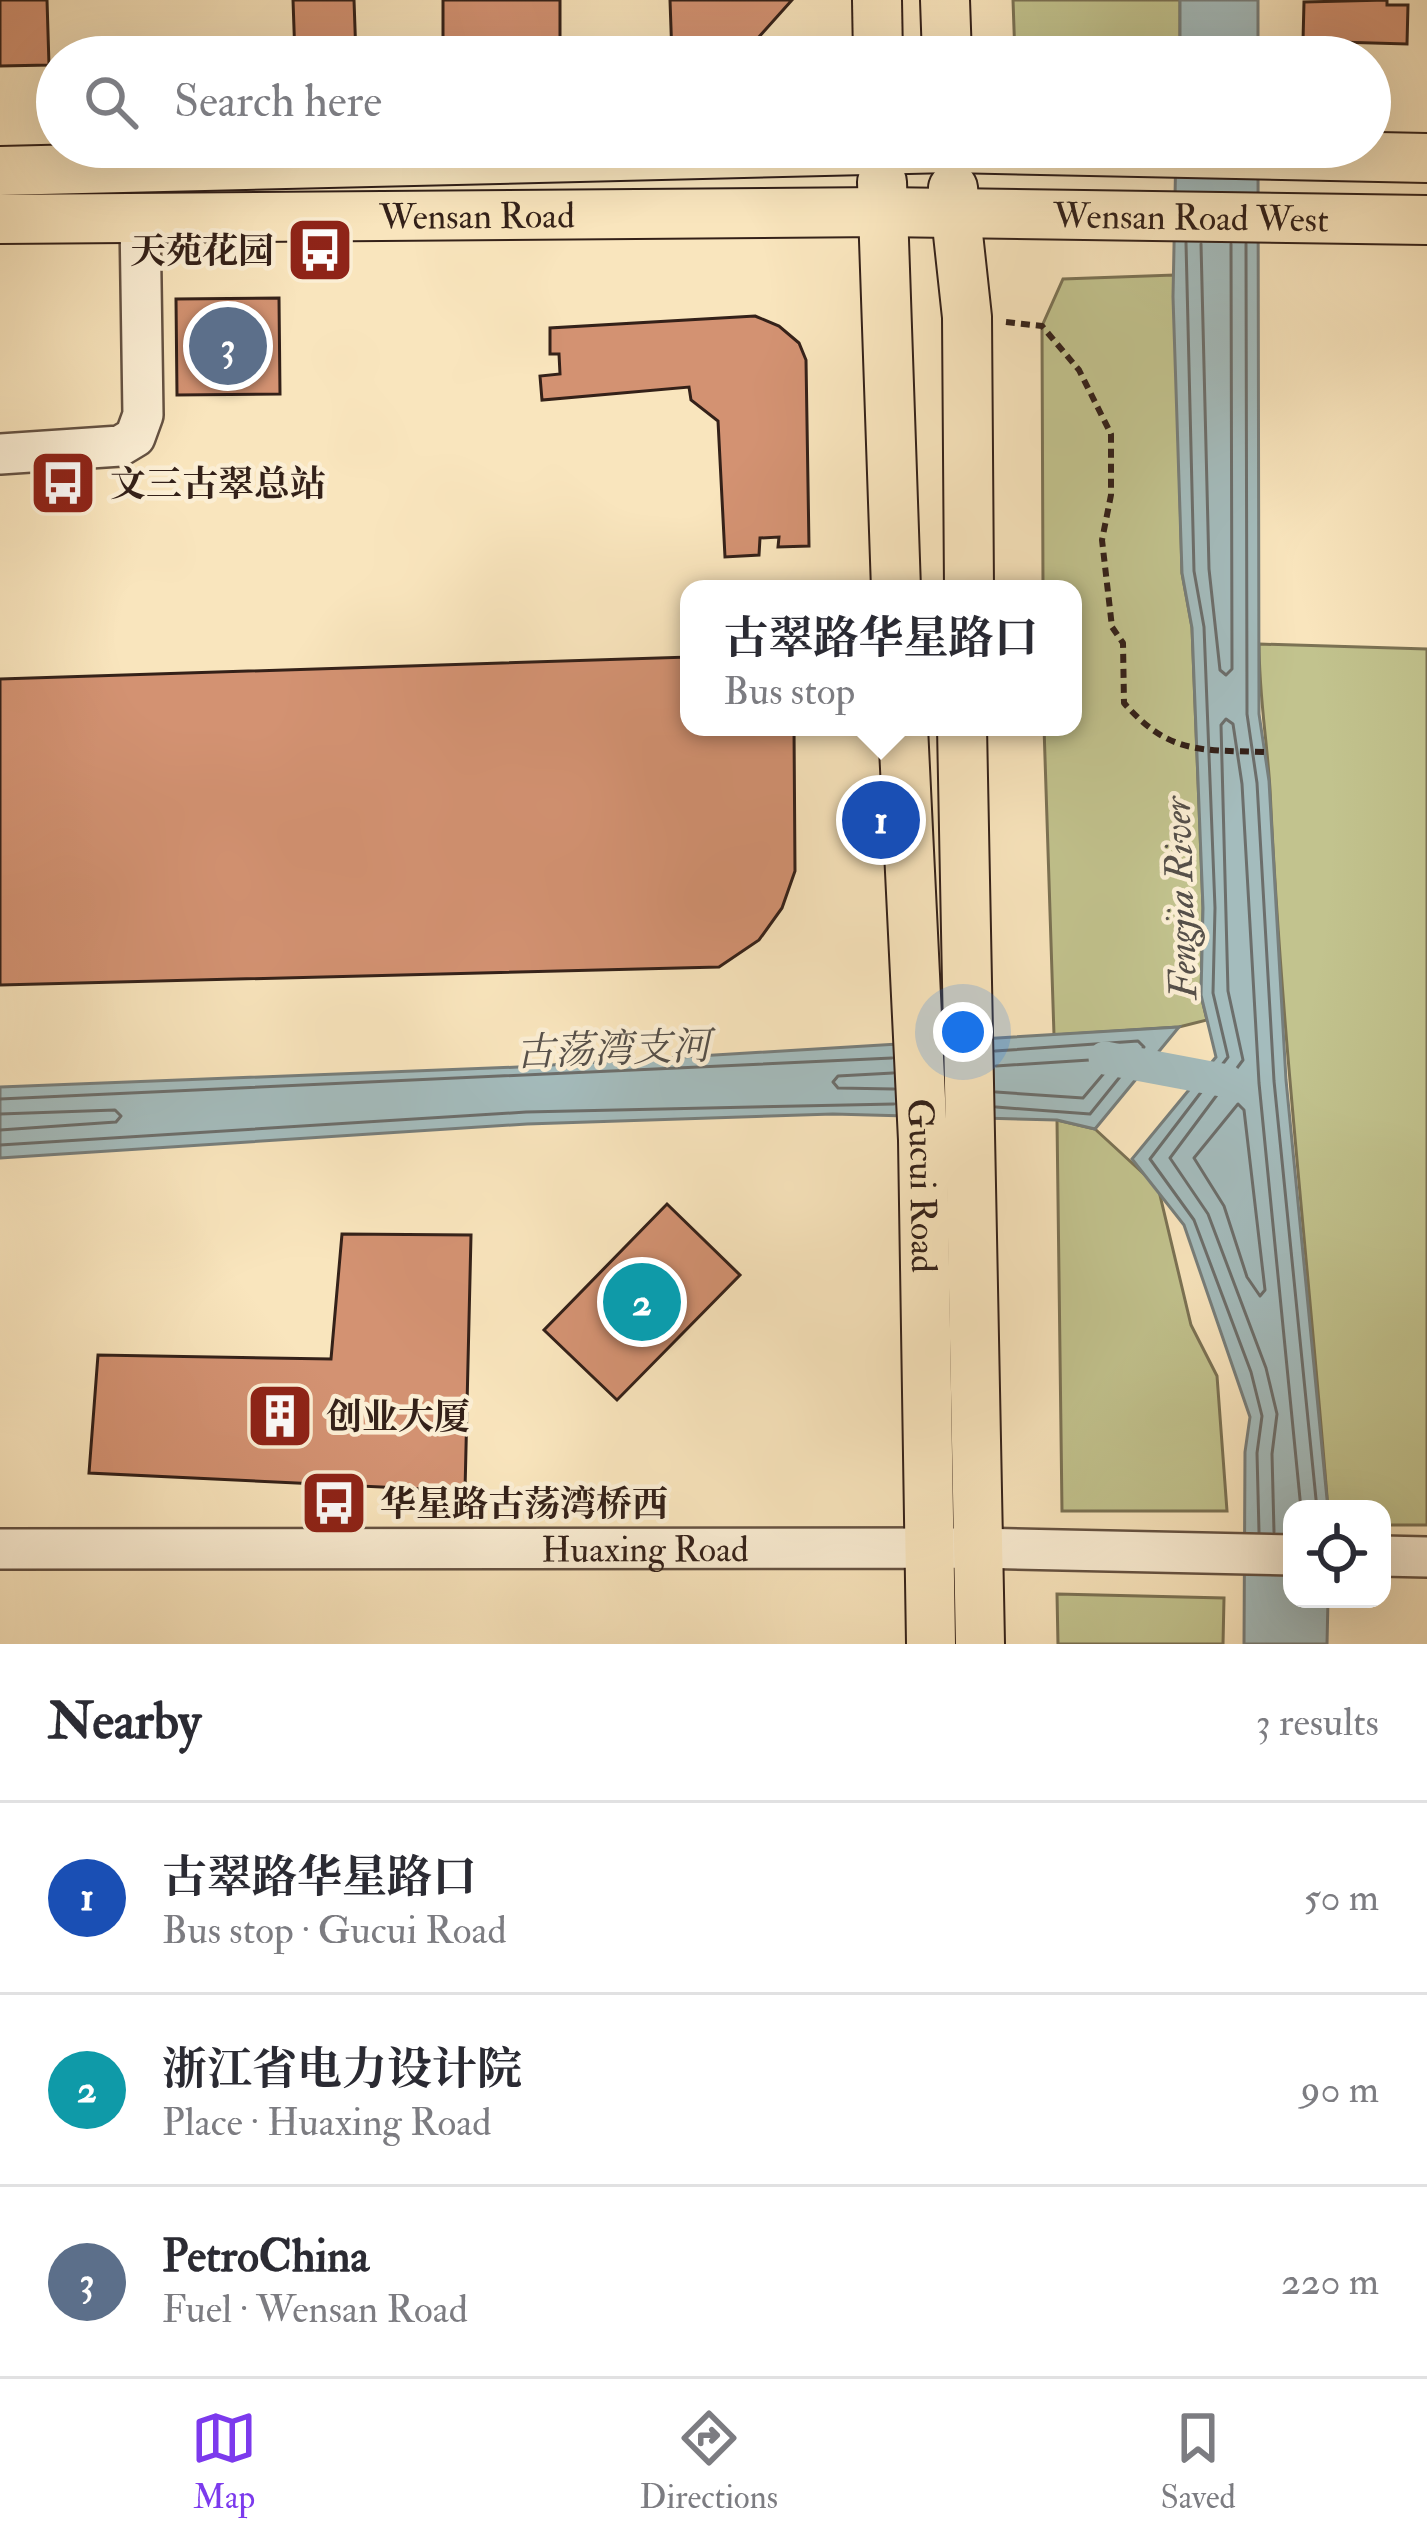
<!DOCTYPE html>
<meta charset="utf-8">
<style>
body{margin:0;font-family:"IM FELL Double Pica","Noto Serif SC",serif;background:#f2f2f3;color:#2b2b33}
.controls{position:absolute;right:36px;bottom:36px;display:grid;overflow:hidden;border-radius:24px;box-shadow:0 12px 48px #0002}
.controls button{width:108px;height:108px;display:grid;place-items:center;padding:0;border:0;border-bottom:3px solid #e1e1e2;background:#fff;color:#2b2b33;font:60px sans-serif}
.you{position:absolute;left:963px;top:1032px;width:42px;height:42px;margin:-30px;border:9px solid #fff;border-radius:50%;background:#1a73e8;box-shadow:0 0 0 18px #1a73e833}
.badge{display:grid;place-items:center;width:78px;height:78px;border-radius:50%;background:#7c3aed;color:#fff;font-size:39px;font-weight:700}
.pin{position:absolute;translate:-50% -50%;border:6px solid #fff;box-shadow:0 3px 12px #0006}
.popup{position:absolute;left:680px;top:580px;width:402px;height:156px;box-sizing:border-box;display:grid;place-content:center;border-radius:24px;background:#fff;filter:drop-shadow(0 3px 9px #0005);font-size:39px;white-space:nowrap;color:#7c7c81}
.popup b{font-size:45px;color:#2b2b33}
.popup::after{content:'';position:absolute;left:50%;top:100%;margin-left:-24px;border:24px solid transparent;border-top-color:#fff}
.list{margin:0;padding:0;list-style:none}
h2{display:flex;justify-content:space-between;align-items:center;height:156px;margin:0;padding:0 48px;font-size:51px}
h2 small{font-size:39px;font-weight:400;color:#7c7c81}
.list li{display:grid;grid-template-columns:78px 1fr auto;gap:36px;align-items:center;box-sizing:border-box;height:192px;padding:0 48px;border-top:3px solid #e1e1e2}
.list b{display:block;font-size:45px;white-space:nowrap}
.list p{margin:0;font-size:39px;white-space:nowrap;color:#7c7c81}
.list em{font-size:39px;font-style:normal;color:#7c7c81}
.icon{flex:none;width:66px;height:66px;fill:none;stroke:currentColor;stroke-width:2;stroke-linecap:round;stroke-linejoin:round}
.map{position:relative;flex:none;width:1427px;height:1644px;overflow:hidden}
.search{position:absolute;background:#fff;box-shadow:0 12px 48px #0002;left:36px;right:36px;top:36px;height:132px;display:flex;align-items:center;gap:30px;box-sizing:border-box;padding:0 42px;border-radius:66px;color:#7c7c81;font-size:45px}
.sheet{height:732px;background:#fff}
nav{display:flex;justify-content:space-around;align-items:center;box-sizing:border-box;height:168px;border-top:3px solid #e1e1e2;background:#fff;font-size:33px;color:#7c7c81}
nav a{display:grid;justify-items:center;gap:6px}
nav .on{color:#7c3aed}
.map>svg:first-child{display:block}
.green{fill:#c2c38e;stroke:#7b7254;stroke-width:3}
.water{fill:#a4bcbd;stroke:#777e7b;stroke-width:3}
.lines{fill:none;stroke-linecap:round;stroke-linejoin:round}
.shore{stroke:#6c6e6b;stroke-width:3}
.canal{stroke:#a4bcbd;stroke-width:33}
.building{fill:#d39272;stroke:#342119;stroke-width:3}
.minor-casing{stroke:#655242;stroke-width:44}
.major-casing{stroke:#342119;stroke-width:52}
.path{stroke:#342119;stroke-width:6;stroke-dasharray:9 6;stroke-linecap:butt}
.minor{stroke:#fbeed4;stroke-width:39}
.major{stroke:#f9e5bd;stroke-width:48}
.labels{text-anchor:middle;stroke-width:9;stroke-linejoin:round;paint-order:stroke}
.street-label{font-size:36px;fill:#342119;stroke:#fbeed4}
.poi-label{font-size:36px;font-weight:bold;fill:#342119;stroke:#fbeed4;text-anchor:start}
.water-label{font-size:39px;font-style:italic;fill:#56504a;stroke:#fbeed4}
</style>
<div class="map">
<svg width="1427" height="1644" viewBox="0 0 1427 1644">
<rect width="100%" height="100%" fill="#f9e5bd"/>
<filter id="stains"><feTurbulence type="fractalNoise" baseFrequency=".00167" numOctaves="4"/><feColorMatrix values="0 0 0 0 .2 0 0 0 0 .09 0 0 0 0 .02 0 0 0 .5 -.17"/></filter>
<radialGradient id="worn" r=".72"><stop offset=".6" stop-color="#630" stop-opacity="0"/><stop offset="1" stop-color="#630" stop-opacity=".3"/></radialGradient>
<!-- green -->
<path class="green" d="M1013,0H1180V57H1015Z
M1174,275L1182,573L1192,627L1203,908L1201,995L1207,1020L1179,1027L1054,1035L1044,727H1073V589H1043L1042,326L1063,279Z
M1259,644L1427,649V1525H1382V1509H1328C1309,1269 1281,1030 1270,789C1267,740 1259,695 1259,644Z
M1057,1120L1095,1129L1158,1187L1191,1325L1217,1376L1227,1511H1062Z
M1057,1594L1224,1598L1223,1644H1058Z"/>
<!-- water -->
<path class="water" d="M1180,0H1258V57H1180Z
M1176,147H1258L1259,714L1269,781L1286,1080L1328,1509H1292V1599H1328L1327,1644H1244L1245,1452L1250,1417L1184,1225L1132,1159L1216,1057L1201,995L1203,908L1192,628L1182,573L1173,297Z
M1179,1027L1095,1129L1057,1120L833,1114L527,1124L0,1158V1087L518,1067Z"/>
<g class="lines">
<!-- shore -->
<path class="shore" d="M1186,243L1194,571L1204,627L1215,908L1213,993L1228,1057L1150,1159L1194,1220L1251,1372L1262,1416L1257,1453L1259,1532
M1201,244L1209,569L1220,670L1226,675L1232,669L1231,244
M1246,244L1247,714L1257,783L1274,1081L1317,1509
M995,1051L1138,1041L1144,1047L1090,1114L996,1107
M996,1066L1105,1059L1111,1065L1083,1098L996,1092
M893,1073L838,1076L833,1082L838,1088L894,1089
M0,1099L892,1058
M1238,1104L1244,1110L1265,1290L1260,1296L1247,1277L1224,1206L1194,1158Z
M0,1114L115,1110L121,1116L116,1122L0,1130
M0,1145L526,1112L894,1104
M1274,1532L1272,1454L1277,1414L1266,1368L1208,1214L1170,1158L1243,1060L1228,991L1221,725L1226,719L1233,724L1242,784L1259,1083L1301,1509"/>
<!-- canal -->
<path class="canal" d="M1105,1058L1227,1081"/>
</g>
<!-- building -->
<path class="building" d="M0,0H47L49,65L0,66Z
M293,0H354L356,57H295Z
M443,0H560V51H541V57L443,53Z
M670,0H792L741,57H672Z
M1387,0V5H1408L1407,44L1303,41L1304,2Z
M279,298L280,394L177,395L176,299Z
M755,316L779,326L799,343L806,360L809,546L778,547L779,537L760,538L759,555L725,557L718,421L691,400L689,387L542,400L540,376L560,374L559,354H550V328Z
M689,657V727H794L795,871L782,908L759,940L719,967L0,985V679Z
M667,1204L740,1275L617,1400L544,1330Z
M342,1234L471,1235L465,1491L89,1473L98,1355L331,1359Z"/>
<g class="lines">
<defs>
<g id="minor">
<path d="M0,454L120,446L135,437L143,415L140,217"/>
<path id="s1" d="M0,1549L976,1548L1292,1555"/>
<path d="M1382,1556L1427,1557"/>
</g>
<g id="major">
<path d="M877,0L878,57"/>
<path d="M945,0L947,57"/>
<path d="M0,171L950,148L1427,158"/>
<path d="M882,182L896,589"/>
<path d="M953,188L967,317L969,589"/>
<path id="s2" d="M0,219L883,212L1427,220"/>
<path id="s3" d="M903,727L923,1140L931,1644"/>
<path d="M962,727L980,1644"/>
</g>
</defs>
<!-- minor casing -->
<use href="#minor" class="minor-casing"/>
<!-- major casing -->
<use href="#major" class="major-casing"/>
<!-- path -->
<path class="path" d="M1006,322L1042,326L1079,370L1111,434V495L1102,540L1112,627L1123,643L1124,703C1169,754 1199,750 1265,752"/>
<!-- minor -->
<use href="#minor" class="minor"/>
<!-- major -->
<use href="#major" class="major"/>
</g>
<!-- icons -->
<defs>
<symbol id="bus-square" viewBox="-11 -11 22 22"><rect x="-9" y="-9" width="18" height="18" rx="4" fill="#8f2418" stroke="#fbeed4"/><path d="M-5-6H5V4H4V6H2V4H-2V6H-4V4H-5ZM-3.5-4V0h7V-4ZM-3.5 1.2v1.5H-2V1.2ZM2 1.2v1.5H3.5V1.2Z" fill="#fff"/></symbol>
<symbol id="building-square" viewBox="-11 -11 22 22"><rect x="-9" y="-9" width="18" height="18" rx="4" fill="#8f2418" stroke="#fbeed4"/><path d="M-4-6H4V6H1V3H-1V6H-4ZM-2.5-4.3h1.7v1.8h-1.7ZM.8-4.3h1.7v1.8H.8ZM-2.5-1h1.7V.8h-1.7ZM.8-1h1.7V.8H.8Z" fill="#fff"/></symbol>
</defs>
<g fill-rule="evenodd">
<use href="#bus-square" x="282" y="212" width="76" height="76"/>
<use href="#bus-square" x="25" y="445" width="76" height="76"/>
<use href="#building-square" x="242" y="1378" width="76" height="76"/>
<use href="#bus-square" x="296" y="1465" width="76" height="76"/>
</g>
<g class="labels">
<!-- street labels -->
<g class="street-label">
<text dy="13" stroke="none"><textPath href="#s2" startOffset="477">Wensan Road</textPath></text>
<text dy="13" stroke="none"><textPath href="#s2" startOffset="1191">Wensan Road West</textPath></text>
<text dy="13" stroke="none"><textPath href="#s3" startOffset="459">Gucui Road</textPath></text>
<text dy="13" stroke="none"><textPath href="#s1" startOffset="645">Huaxing Road</textPath></text>
</g>
<!-- poi labels -->
<g class="poi-label">
<text x="274" y="263" text-anchor="end">天苑花园</text>
<text x="110" y="496">文三古翠总站</text>
<text x="326" y="1429">创业大厦</text>
<text x="380" y="1516">华星路古荡湾桥西</text>
</g>
<!-- water labels -->
<g class="water-label">
<text transform="translate(1179 898) rotate(-92)" y="14">Fengjia River</text>
<text transform="translate(613 1048) rotate(-2)" y="14">古荡湾支河</text>
</g>
</g>
<rect width="100%" height="100%" filter="url(#stains)"/>
<rect width="100%" height="100%" fill="url(#worn)"/>
</svg>
<div class="controls">
<button><svg class="icon" aria-label="locate" viewBox="0 0 24 24"><circle cx="12" cy="12" r="6"/><path d="M12 2v4M12 18v4M2 12h4M18 12h4"/></svg></button>
</div>
<div class="you"></div>
<div class="pin badge" style="left:881px;top:820px;background:#1a4fb4">1</div>
<div class="popup"><b>古翠路华星路口</b>Bus stop</div>
<div class="pin badge" style="left:642px;top:1302px;background:#0f9aa8">2</div>
<div class="pin badge" style="left:228px;top:346px;background:#5c6f8a">3</div>
<div class="search"><svg class="icon" aria-label="search" viewBox="0 0 24 24"><circle cx="10" cy="10" r="6"/><path d="M15 15l6 6"/></svg>Search here</div>
</div>
<section class="sheet">
<h2>Nearby<small>3 results</small></h2>
<ul class="list">
<li><span class="badge" style="background:#1a4fb4">1</span><div><b>古翠路华星路口</b><p>Bus stop · Gucui Road</p></div><em>50 m</em></li>
<li><span class="badge" style="background:#0f9aa8">2</span><div><b>浙江省电力设计院</b><p>Place · Huaxing Road</p></div><em>90 m</em></li>
<li><span class="badge" style="background:#5c6f8a">3</span><div><b>PetroChina</b><p>Fuel · Wensan Road</p></div><em>220 m</em></li>
</ul>
</section>
<nav>
<a class="on"><svg class="icon" aria-label="map" viewBox="0 0 24 24"><path d="M3 6l6-2 6 2 6-2v14l-6 2-6-2-6 2zM9 4v14M15 6v14"/></svg>Map</a>
<a><svg class="icon" aria-label="directions" viewBox="0 0 24 24"><path d="M12 3l9 9-9 9-9-9zM9 14v-3h6M13 9l2 2-2 2"/></svg>Directions</a>
<a><svg class="icon" aria-label="saved" viewBox="0 0 24 24"><path d="M7 4h10v16l-5-4-5 4z"/></svg>Saved</a>
</nav>
